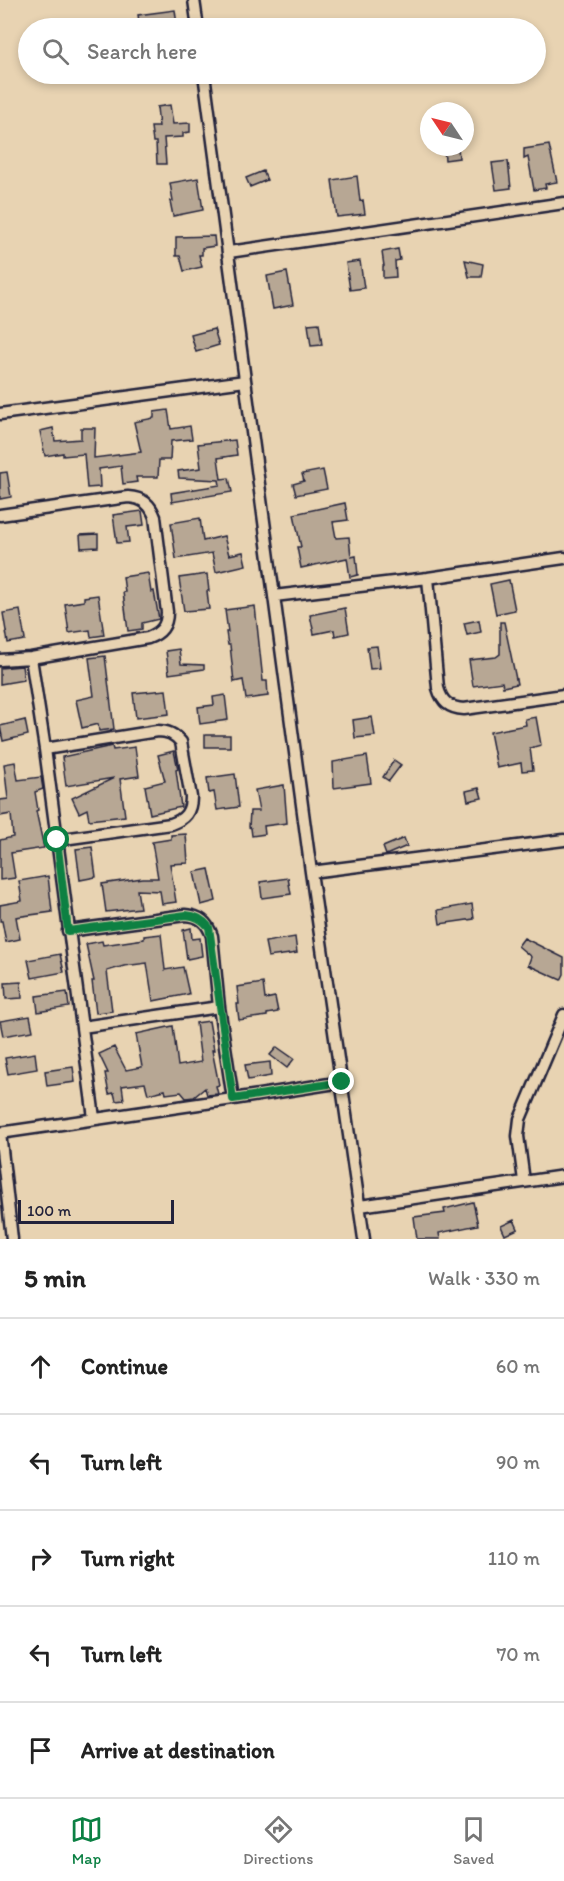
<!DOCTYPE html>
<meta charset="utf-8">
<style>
body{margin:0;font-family:Itim,sans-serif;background:#f6f6f6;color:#222}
.compass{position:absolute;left:420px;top:102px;width:54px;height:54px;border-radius:50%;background:#fff;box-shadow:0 3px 9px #0003;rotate:305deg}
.scale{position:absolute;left:18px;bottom:15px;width:156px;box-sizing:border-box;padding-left:6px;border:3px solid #22223b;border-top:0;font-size:16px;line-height:21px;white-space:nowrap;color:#22223b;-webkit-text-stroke:4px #e8d3b2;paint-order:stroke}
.stop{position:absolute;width:18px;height:18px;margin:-14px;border:4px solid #0b8043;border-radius:50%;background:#fff}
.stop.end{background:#0b8043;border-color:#fff;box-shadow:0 2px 6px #0008}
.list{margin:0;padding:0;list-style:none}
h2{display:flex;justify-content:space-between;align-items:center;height:78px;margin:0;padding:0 24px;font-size:26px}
h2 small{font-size:20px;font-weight:400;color:#767676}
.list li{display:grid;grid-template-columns:39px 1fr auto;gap:18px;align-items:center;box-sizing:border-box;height:96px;padding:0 24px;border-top:2px solid #e0e0e0}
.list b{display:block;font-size:22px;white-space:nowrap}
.list em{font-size:20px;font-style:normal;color:#767676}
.icon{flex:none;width:33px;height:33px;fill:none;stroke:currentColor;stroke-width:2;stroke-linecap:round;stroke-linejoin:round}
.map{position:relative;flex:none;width:564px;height:1239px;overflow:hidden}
.search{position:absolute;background:#fff;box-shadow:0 3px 9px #0003;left:18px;right:18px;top:18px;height:66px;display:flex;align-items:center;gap:15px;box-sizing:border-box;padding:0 21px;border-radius:33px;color:#767676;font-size:22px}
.sheet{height:558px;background:#fff}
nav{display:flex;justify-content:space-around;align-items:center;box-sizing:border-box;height:84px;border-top:2px solid #e0e0e0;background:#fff;font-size:16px;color:#767676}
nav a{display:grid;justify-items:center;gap:3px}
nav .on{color:#0b8043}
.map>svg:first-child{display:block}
.building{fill:#b7a794;stroke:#22223b;stroke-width:1.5}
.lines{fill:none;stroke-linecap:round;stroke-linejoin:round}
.minor-casing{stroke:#22223b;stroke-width:15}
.minor{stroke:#e8d3b2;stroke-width:10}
.route{stroke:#0b8043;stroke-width:8}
</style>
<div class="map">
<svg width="564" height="1239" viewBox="0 0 564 1239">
<rect width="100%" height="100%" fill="#e8d3b2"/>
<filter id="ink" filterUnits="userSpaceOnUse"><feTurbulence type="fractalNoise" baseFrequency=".0167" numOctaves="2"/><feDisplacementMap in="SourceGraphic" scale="12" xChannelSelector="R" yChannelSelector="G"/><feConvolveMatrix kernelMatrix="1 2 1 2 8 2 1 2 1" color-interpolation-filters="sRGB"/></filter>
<g filter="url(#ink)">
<!-- building -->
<path class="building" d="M175,10L177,25L140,28L138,15Z
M170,105L173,124L190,123V132L183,133V137L164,138L166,164H157L156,142H153L151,127H159L157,107Z
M549,145L557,182L545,184L546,188L534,190L528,157L524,159V149Z
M458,147L459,158L445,160L444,148Z
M508,161L511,188L496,190L492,163Z
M263,171L267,180L250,187L246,178Z
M357,176L360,201L363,200L365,214L337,217L332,180Z
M198,178L203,210L173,216L170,201H173L170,183Z
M214,236L215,246L202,248V255H199L202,267L184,271L180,256H176V237Z
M398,249L400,260L395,261L396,277L383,278V266H384L382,252Z
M465,260L483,264L481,277H469Z
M360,261L364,288L350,290L346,263Z
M287,272L293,305L273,309L267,276Z
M319,323L322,345L311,346L308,324Z
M214,329L219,345L196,352L191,335Z
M168,410L171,429L190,426L192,439L171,441L170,460H159L158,477H136L137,482L123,484L121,466L99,469L100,487L87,488L84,454L63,456V453L45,456L40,431L53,428L55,441L81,439V428H95L94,458L141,452L134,422L154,418V412Z
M235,440L237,455L218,458L221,479L229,478L232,492L172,502L171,493L220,485L219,480L179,478L178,471L201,468L198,444Z
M323,470L327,489L296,495L293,484L304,481L302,474Z
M7,472L11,497L0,499V473Z
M345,503L348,520L333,522L336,538L349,537L351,557L356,556L358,575L350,577L347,558L301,568L297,547H301L294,514Z
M142,511L144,525L127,527L129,542L117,543L113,515Z
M200,518L203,541L224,536L229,555L243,552L246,565L216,572L212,553L176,559L171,523Z
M98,534V547L81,548L80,535Z
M148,573L151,592L154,591L159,619L142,623V629L128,631L123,592H125L123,577Z
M207,574L209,591H207L209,609L184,611L179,578Z
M509,580L515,610L496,614L490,584Z
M98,595L104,635L91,637L90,630L69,633L65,604L84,601V597Z
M255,606L263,681H267L268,696L246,699L243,680L234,682L230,645H228L226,632H228L225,610Z
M345,608L349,633L335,636L334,630L314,634L310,615Z
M20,610L25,640L8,643L3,613Z
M479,620L481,632L467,635L464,623Z
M500,622H504L517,684L503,687L502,682L473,686L469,660L496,657L500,654Z
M377,646L380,668L370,669L367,647Z
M179,649L181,664L204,665V669L169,674L166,651Z
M105,656L114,729L99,731L98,724L82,728L76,700L94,696L89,658Z
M22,666L24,680L0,684V668Z
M166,690L169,714L136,718L133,693Z
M225,695L228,720L200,724L198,707L214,705L213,697Z
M372,717L375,736L355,738L353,720Z
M536,717L541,745L530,748L533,770L522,771L521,763L497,768L490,732L526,725L525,719Z
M25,720L28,735L3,741L0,726Z
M205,735H230V747H205Z
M112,746L113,750L135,747L139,776L120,779L125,816L89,820L87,809L79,813L72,798L114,778L66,786L62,757Z
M174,751L178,769L176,770L181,807L150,814L145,786L165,781L158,755Z
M367,756L371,783L334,788L333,762Z
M394,760L401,765L389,781L383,777Z
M15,762L18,780L41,777L43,789L35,792L38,810L36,811L44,848L11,853L15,878L0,880V840L13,837L11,814L0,816V800L8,799L4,764Z
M235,774L239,807L217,810L214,792L209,793L207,778Z
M284,785L287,823L264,826L265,834L252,836L251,828L249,827L250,811H259L255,790Z
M479,788L482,798L468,801L466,791Z
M186,834L188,863L170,864L176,902L162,904L160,891L137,890L140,908L106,912L102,884L142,878H158L152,842L171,839V835Z
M404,838L407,846L386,855L383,847Z
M92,847L96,877L80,880L76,849Z
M209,869L216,901L201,905L194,872Z
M48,876L52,912L16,917L20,939L6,942L2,921H0V905L22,901L19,881Z
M288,878L291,894L262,898L260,882Z
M472,904L474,919L440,924L438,910Z
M191,928L192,939L200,938L202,956L187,959L183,930Z
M161,934L165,970L183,967L189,994L153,1001L147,963L124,966L107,971L112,1011L96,1013L92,981H94L86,944L102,941L103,945L144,939V936Z
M295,937L297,953L268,957L265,942Z
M524,938L564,958V974L561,980L528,965L531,957L518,946Z
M60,954L64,972L32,978L28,960Z
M21,982L22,998L6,999L5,983Z
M263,983L265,999L275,997L278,1012L267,1014V1016L239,1020L237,1004H239L237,987Z
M67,992L69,1007L38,1012L36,996Z
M30,1016L33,1031L3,1036L0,1021Z
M209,1021L214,1050H212L219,1085L216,1086L218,1094L207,1095L205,1088L194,1097L186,1098L181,1092L166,1094L165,1090L148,1094L145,1083L122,1086L124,1100L116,1101L114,1093L109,1094L105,1073H108L99,1054L114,1047L126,1070L142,1067L136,1034L173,1026L178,1066L201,1062L196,1023Z
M277,1047L294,1059L287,1068L270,1055Z
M35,1053L37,1069L8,1074L5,1058Z
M270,1062L271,1076L248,1080L245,1065Z
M73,1067L75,1082L47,1086L45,1071Z
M473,1202L478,1225L439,1233L440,1239H417L414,1217L445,1213L444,1209Z
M514,1220L518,1229L505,1235L501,1226Z"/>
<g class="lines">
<defs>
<path id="minor" d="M194,0L198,28
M204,74L311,872L364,1239
M229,252L564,203
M0,414L245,381
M0,515L128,497C143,498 150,504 155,517L167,612C167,626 161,633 148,638L31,658L0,660
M428,578L438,688C442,702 449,708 464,709L564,695
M274,596L428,578L564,558
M31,658L45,749L94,1118
M45,749L157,731C168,731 174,734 181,742L191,797C191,812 185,819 171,824L56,840
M311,872L564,840
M82,1027L219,1007
M233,1099L342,1082
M0,1132L12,1239
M0,1133L233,1099L219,1007L212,936C207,922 200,916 185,915L68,931
M524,1181L518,1136L520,1119L564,1015
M360,1206L564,1176"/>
</defs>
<!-- minor casing -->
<use href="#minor" class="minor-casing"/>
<!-- minor -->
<use href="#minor" class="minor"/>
</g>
</g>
<g class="lines" filter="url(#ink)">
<!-- route -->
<path class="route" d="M57,840L68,931L186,915C196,916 202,919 209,927L233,1099L342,1082"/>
</g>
</svg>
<svg class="compass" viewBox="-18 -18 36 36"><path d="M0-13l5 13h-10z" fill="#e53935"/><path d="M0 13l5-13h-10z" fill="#767676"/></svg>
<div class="scale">100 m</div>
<div class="stop" style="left:57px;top:840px"></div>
<div class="stop end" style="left:342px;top:1082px"></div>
<div class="search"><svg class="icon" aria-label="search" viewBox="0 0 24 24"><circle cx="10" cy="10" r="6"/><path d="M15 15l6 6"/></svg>Search here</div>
</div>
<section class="sheet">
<h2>5 min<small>Walk · 330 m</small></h2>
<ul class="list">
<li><svg class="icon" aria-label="ahead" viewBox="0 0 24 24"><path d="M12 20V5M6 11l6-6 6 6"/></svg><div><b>Continue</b></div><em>60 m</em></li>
<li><svg class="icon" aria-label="left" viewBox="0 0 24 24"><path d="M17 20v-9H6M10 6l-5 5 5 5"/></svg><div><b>Turn left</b></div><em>90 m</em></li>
<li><svg class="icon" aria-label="right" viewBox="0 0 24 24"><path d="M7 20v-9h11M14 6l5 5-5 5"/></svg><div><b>Turn right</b></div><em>110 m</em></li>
<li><svg class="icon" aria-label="left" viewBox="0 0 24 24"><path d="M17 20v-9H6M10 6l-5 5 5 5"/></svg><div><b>Turn left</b></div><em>70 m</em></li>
<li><svg class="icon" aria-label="arrive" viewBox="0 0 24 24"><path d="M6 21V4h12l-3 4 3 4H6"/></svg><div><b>Arrive at destination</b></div></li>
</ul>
</section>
<nav>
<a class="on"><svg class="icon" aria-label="map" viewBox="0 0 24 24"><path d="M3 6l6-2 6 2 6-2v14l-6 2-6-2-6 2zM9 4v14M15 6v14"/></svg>Map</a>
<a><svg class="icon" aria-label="directions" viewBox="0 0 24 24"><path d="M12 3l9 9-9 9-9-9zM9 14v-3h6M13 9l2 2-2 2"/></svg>Directions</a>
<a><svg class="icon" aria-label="saved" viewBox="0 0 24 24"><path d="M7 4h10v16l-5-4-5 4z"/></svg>Saved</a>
</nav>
